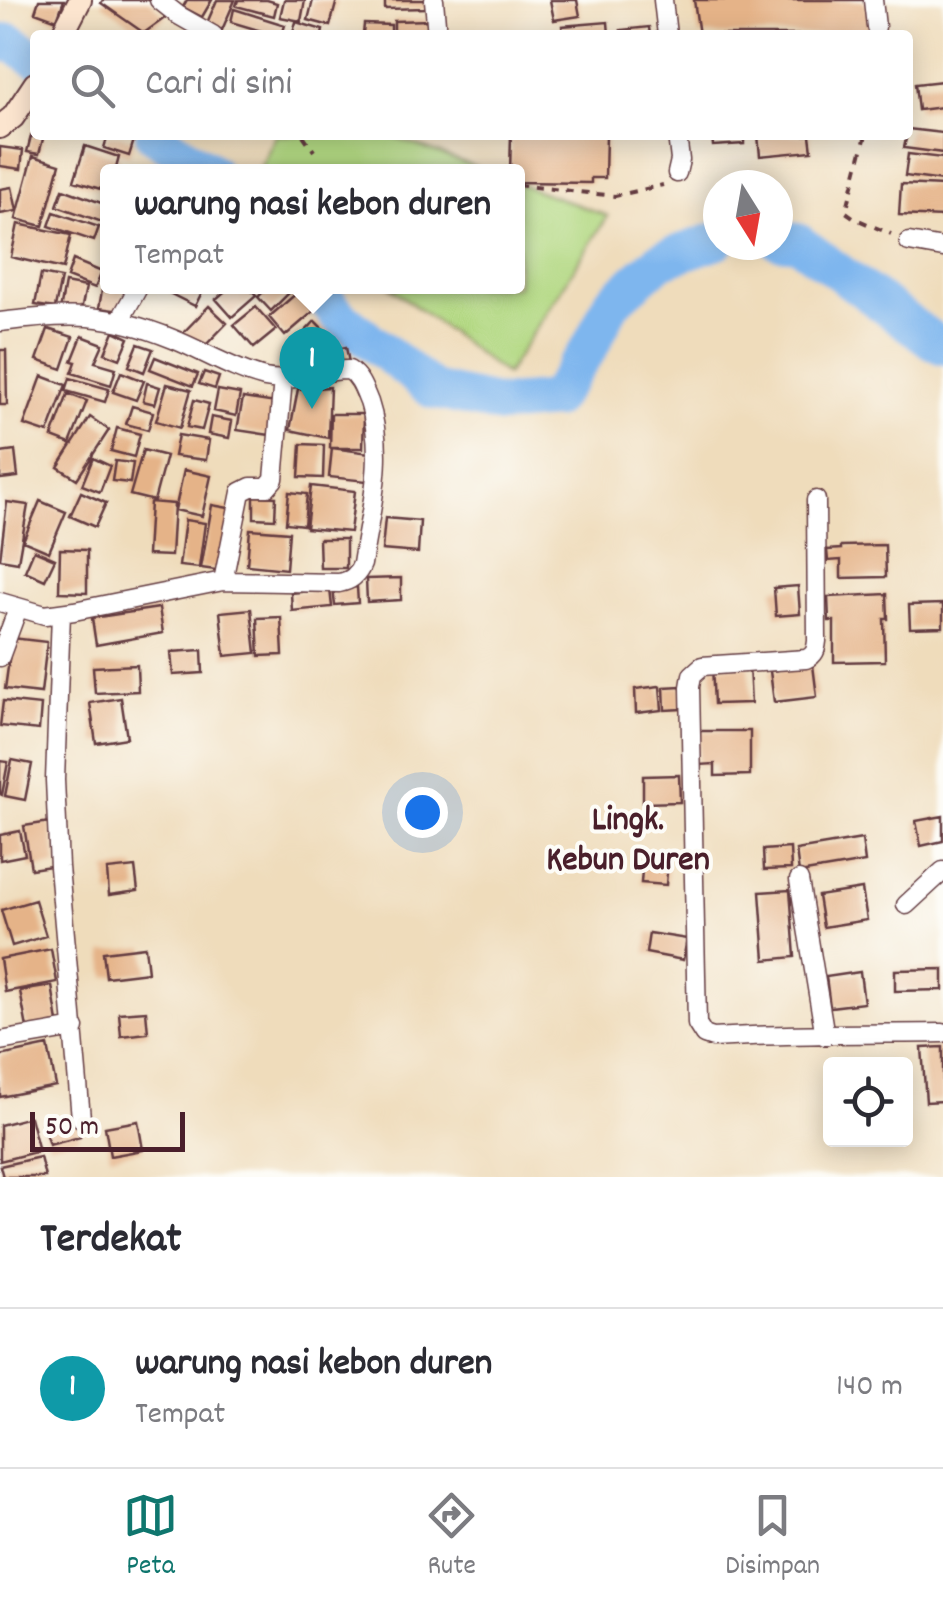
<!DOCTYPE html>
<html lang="id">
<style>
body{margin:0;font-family:Dekko,sans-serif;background:#f2f2f3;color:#2b2b33}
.controls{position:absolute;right:30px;bottom:30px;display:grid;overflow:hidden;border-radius:10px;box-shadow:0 5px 25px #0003}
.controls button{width:90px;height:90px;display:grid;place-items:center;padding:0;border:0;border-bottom:2px solid #e1e1e2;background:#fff;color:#2b2b33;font:50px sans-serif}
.compass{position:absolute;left:703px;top:170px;width:90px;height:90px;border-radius:50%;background:#fff;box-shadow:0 5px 25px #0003;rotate:169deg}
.scale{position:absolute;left:30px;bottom:25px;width:155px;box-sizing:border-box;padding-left:10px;border:5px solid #4a1f2b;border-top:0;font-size:28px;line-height:35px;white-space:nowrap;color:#4a1f2b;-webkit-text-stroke:8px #fdfcf7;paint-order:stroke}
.you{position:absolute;left:422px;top:812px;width:35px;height:35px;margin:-25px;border:8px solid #fff;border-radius:50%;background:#1a73e8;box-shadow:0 0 0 15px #1a73e833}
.badge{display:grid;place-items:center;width:65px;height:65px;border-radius:50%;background:#0f766e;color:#fff;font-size:32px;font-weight:700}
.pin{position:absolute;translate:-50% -82px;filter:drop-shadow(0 2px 5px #0008)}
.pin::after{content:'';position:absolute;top:52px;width:35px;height:30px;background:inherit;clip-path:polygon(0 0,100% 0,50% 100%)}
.popup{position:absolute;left:100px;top:164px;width:425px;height:130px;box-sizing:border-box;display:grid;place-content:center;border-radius:10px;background:#fff;filter:drop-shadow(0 2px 8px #0005);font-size:32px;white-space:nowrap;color:#7c7c81}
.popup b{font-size:38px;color:#2b2b33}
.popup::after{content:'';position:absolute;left:50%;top:100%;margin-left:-20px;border:20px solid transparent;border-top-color:#fff}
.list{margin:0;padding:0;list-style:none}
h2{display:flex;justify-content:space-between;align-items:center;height:130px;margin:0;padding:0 40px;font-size:42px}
h2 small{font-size:32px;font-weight:400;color:#7c7c81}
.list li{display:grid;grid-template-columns:65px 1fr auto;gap:30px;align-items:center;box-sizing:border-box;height:160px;padding:0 40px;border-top:2px solid #e1e1e2}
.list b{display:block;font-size:38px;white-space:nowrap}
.list p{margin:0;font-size:32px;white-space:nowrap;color:#7c7c81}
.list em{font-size:32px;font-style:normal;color:#7c7c81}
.icon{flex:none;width:55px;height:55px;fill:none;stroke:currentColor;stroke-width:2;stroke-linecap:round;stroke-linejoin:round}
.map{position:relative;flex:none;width:943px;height:1177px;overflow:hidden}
.search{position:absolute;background:#fff;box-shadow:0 5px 25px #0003;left:30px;right:30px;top:30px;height:110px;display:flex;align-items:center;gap:25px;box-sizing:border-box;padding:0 35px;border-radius:10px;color:#7c7c81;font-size:38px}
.sheet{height:290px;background:#fff}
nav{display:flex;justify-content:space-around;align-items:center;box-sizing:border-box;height:140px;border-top:2px solid #e1e1e2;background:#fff;font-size:28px;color:#7c7c81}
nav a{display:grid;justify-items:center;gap:5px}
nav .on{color:#0f766e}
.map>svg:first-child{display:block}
.green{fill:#b2d882;stroke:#7e7c56;stroke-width:2.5}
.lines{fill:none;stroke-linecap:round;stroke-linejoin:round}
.river{stroke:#7eb6ee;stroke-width:38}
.building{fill:#e5b388}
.street-casing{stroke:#633b41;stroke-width:21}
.secondary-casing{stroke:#633b41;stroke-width:26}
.path{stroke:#633b41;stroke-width:4;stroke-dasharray:8 8;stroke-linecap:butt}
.street{stroke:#fff;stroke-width:18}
.secondary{stroke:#fce5cf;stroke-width:22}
.labels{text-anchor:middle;stroke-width:8;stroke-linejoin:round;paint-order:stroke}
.neighbourhood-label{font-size:35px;font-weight:bold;fill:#4a1f2b;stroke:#fdfcf7}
</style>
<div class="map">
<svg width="943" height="1177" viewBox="0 0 943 1177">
<rect width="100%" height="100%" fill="#fdfcf7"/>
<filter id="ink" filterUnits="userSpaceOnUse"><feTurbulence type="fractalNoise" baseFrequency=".01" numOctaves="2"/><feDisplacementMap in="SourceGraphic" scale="20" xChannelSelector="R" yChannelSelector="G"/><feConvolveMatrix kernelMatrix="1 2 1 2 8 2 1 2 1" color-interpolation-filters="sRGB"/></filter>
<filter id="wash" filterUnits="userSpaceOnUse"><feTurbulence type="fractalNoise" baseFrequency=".0048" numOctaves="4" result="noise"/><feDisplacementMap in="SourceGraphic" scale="40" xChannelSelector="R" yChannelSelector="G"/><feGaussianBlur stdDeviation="2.25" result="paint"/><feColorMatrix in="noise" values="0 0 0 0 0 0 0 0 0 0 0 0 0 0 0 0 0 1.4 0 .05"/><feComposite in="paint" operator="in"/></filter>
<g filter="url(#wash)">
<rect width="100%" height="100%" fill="#efdcbb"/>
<!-- green -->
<path class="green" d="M276,135H388L487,171H259Z
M517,183L608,216L506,375L390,287L517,286Z"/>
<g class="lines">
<!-- river -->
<path class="river" d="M0,44L11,42L35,58
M154,135L211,172
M778,240L798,242L933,341L943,346
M314,286L339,316L433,390L500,405L553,400L590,347L612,302L661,260L718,240"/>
</g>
<g id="blocks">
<!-- building -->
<path class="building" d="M39,0H64L57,20L35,12Z
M103,0H149L166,17L144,33L101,3Z
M187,0H212L202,17L183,7Z
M217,0H235L222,30L207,23Z
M238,0H267L277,3L274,16L236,6Z
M284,0H305L301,21L280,17Z
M313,0H337L330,26L308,20Z
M385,0H427V8L385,9Z
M550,0H577L580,16L554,20Z
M694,0H864L871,19L870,35H699Z
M234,9L285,25L282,35H275L231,22Z
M431,20V35H394V21Z
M296,22L323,30L322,35H292Z
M608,22L609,35H563L562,26Z
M364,24L391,25V35H363Z
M649,27L650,35H622L621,30Z
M943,81V107L918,110L915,84Z
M908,129L943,133V153L904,148Z
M108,135H119L134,140L129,156L104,148Z
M511,135H606L605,178H591V183L517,182V172H510Z
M712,135H744V144L713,146Z
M758,135H810L812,151L760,156Z
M31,136L43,139L39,154L27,152Z
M85,146L119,157L115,172H107V191L74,181Z
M0,147L23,150L21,169L0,166Z
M908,154L943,158V181L905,176Z
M33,156L60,164L43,226L16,219Z
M901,184L943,186V217L899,215Z
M12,187L17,211L0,214V189Z
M63,189L107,205L102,222L57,206Z
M54,212L99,227L94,241L49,226Z
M18,224L71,235L63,269L11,257Z
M73,260L102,272L95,288L67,277Z
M41,274L61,278L55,308L35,305Z
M65,283L86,287L80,315L60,311Z
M103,284L107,286L125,288L121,311L99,308Z
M172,286H205L195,306L169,293Z
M231,286H247L256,296L232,317L216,299Z
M269,286H296L271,311L258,297Z
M298,292L314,311L285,336L269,317Z
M209,306L227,323L201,350L183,333Z
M256,307L276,330L254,348L234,325Z
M315,321L332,338L322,349L304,333Z
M48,329L73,337L62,369L37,360Z
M114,331L129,338L120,359L105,353Z
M82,336L103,344L95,362L116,368L111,385L72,373L76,362L72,361Z
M138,344L153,349L144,372L129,366Z
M346,347L349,363L299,374L295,359Z
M0,350H6L7,405H0Z
M155,357L198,374L193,386L150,369Z
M121,372L144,381L136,400L113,392Z
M204,372L219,377L215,389L199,384Z
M42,376L66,385L48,433L24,425Z
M70,378L109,389L105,402L66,391Z
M147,383L160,387L155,404L143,401Z
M167,384L191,390L180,428L156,421Z
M330,387L328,438L290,430L298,389Z
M218,390L240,394L236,416L214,411Z
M68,394L87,401L70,444L52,437Z
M243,398L276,403L270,435L237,430Z
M194,400L209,404L202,430L187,427Z
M132,406L153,412L148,430L126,424Z
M331,414H364L363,448H330Z
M90,417L109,430L77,479L58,467Z
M211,417L232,421L229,438L208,434Z
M117,428L140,434L134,457L111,451Z
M178,435L209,440L206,460L174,456Z
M301,444L324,445L323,478L299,477Z
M332,448L370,453L366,481L329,477Z
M143,450L166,456L154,501L130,495Z
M15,451L18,477L0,479V453Z
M93,458L110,466L100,492L82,485Z
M115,461L133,463L130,483L112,481Z
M184,470L211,476L202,516L175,510Z
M311,486L355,491L350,532L306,528Z
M81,492L106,503L95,527L70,516Z
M289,492L307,494L304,525L286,523Z
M254,496L276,497L275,519L254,518Z
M40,501L66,512L49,552L23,541Z
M7,502L28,505L18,562L0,559Z
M150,502L174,504L171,556L147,555Z
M212,505L234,509L223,571L201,568Z
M385,518L420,521L418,553L382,550Z
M185,520L205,523L199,568L179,566Z
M250,529L289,532L286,569L247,565Z
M319,539H346V568H320Z
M885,545L886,577L841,578V560L828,561L827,550L841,549V546Z
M60,549L87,550V593L59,592Z
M34,550L55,559L45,580L25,571Z
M401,578V600L367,602L366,579Z
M798,586L800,614L776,616L774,588Z
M357,587L358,603L335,605L333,589Z
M330,589L332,607L292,611L291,593Z
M887,594L888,619H884L885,661L834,662V621H829L828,597Z
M943,604V627L910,628L909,605Z
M159,608L163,633L96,645L92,618Z
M251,609L256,653L225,656L220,612Z
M281,617L283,655L259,656L257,618Z
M12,638L47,642L41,693L5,689Z
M202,650L203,673L173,675L171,652Z
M137,665L138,691L95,693L93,667Z
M813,665L817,697L774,702L770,671Z
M712,666H749L751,703L714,704Z
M660,686L662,710L636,713L635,689Z
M681,686L682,709L665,710L664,687Z
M121,698L127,738L96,743L90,703Z
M3,701L41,705L39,730L0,726Z
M700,731H750V775L715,776V764L698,765Z
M12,760L32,764L25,800L5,796Z
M0,761L8,762L2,795L0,794Z
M679,775L680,802L643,803V776Z
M943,816V841L921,846L916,821Z
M50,822L57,865L31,869L24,826Z
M20,831L25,855L0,860V835Z
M862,839L865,862L799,873L796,850Z
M790,848L791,869L764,870L763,850Z
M643,857L668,859L666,885L641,883Z
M135,867L138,891L109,895L107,870Z
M862,889L867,920L823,927L818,896Z
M790,890L795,957L765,960L760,892Z
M35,900L46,936L12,946L1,910Z
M649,933L687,939L683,960L646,953Z
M145,947L148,972L106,977L103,952Z
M51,949L57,982L5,992L0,959Z
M943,969V990L895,991V970Z
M860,972L864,1003L830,1007L826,977Z
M52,986L58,1022L27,1028L20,991Z
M146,1011L148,1033L121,1036L119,1013Z
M48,1046L56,1086L0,1097V1056Z
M943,1047V1101L926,1102L922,1048Z
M74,1114L80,1137L49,1145L42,1123Z
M30,1117L39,1151L0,1161V1125Z
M138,1121L143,1150L110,1156L105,1127Z
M40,1157L45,1177H3L0,1166Z"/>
</g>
</g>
<g filter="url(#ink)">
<use href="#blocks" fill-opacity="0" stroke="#633b41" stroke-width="2.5"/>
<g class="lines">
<defs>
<path id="street" d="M159,0L178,15L213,35
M434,0L437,35
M663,0L667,35
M873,0L876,27
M677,173L680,160L677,135
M909,242L943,248
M120,320L139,286
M0,322C69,313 107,312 173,339C203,351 233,370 265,378C292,384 321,369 349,370C360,377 364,390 369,402C387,456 370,510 362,564C358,575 351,581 339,583L223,581L74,611L45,615L0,602
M816,500L817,641C816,650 815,655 806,659L702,666L692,675L690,687L697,1024L704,1035L713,1038C790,1033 866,1034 943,1033
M223,581L241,492L251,487H267L274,479L283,379
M61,613L55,780L59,867L81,1118
M0,657L18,608
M799,880L825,1036
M906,905L943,871
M0,1041L75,1028"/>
<path id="secondary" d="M62,35L80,0
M0,127L13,117L35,84"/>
</defs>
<!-- street casing -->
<use href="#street" class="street-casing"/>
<!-- secondary casing -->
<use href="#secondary" class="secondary-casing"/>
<!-- path -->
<path class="path" d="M303,135L314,151
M866,135L846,212L856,219L891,234
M517,185L615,196L663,185"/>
<!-- street -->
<use href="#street" class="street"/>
<!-- secondary -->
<use href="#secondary" class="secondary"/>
</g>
</g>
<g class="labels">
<!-- neighbourhood labels -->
<g class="neighbourhood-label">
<text x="628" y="829">Lingk.<tspan x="628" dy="40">Kebun Duren</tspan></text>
</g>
</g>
</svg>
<div class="controls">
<button><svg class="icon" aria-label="locate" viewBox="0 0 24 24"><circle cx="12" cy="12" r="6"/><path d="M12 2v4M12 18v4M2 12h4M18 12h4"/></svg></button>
</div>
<svg class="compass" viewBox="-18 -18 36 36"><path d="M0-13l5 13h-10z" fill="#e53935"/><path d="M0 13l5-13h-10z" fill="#7c7c81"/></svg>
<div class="scale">50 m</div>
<div class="you"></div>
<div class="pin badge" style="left:312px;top:409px;background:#0f9aa8">1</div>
<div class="popup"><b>warung nasi kebon duren</b>Tempat</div>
<div class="search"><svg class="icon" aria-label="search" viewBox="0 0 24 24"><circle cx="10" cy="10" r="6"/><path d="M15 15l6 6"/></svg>Cari di sini</div>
</div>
<section class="sheet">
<h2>Terdekat<small></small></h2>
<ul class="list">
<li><span class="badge" style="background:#0f9aa8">1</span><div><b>warung nasi kebon duren</b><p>Tempat</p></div><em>140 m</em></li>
</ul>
</section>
<nav>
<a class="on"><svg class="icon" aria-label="map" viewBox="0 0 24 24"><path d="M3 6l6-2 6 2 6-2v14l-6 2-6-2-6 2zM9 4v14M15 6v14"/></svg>Peta</a>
<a><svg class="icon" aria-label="directions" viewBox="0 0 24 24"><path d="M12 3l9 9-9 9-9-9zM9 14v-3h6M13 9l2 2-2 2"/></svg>Rute</a>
<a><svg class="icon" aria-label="saved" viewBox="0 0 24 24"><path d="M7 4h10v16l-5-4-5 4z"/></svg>Disimpan</a>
</nav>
